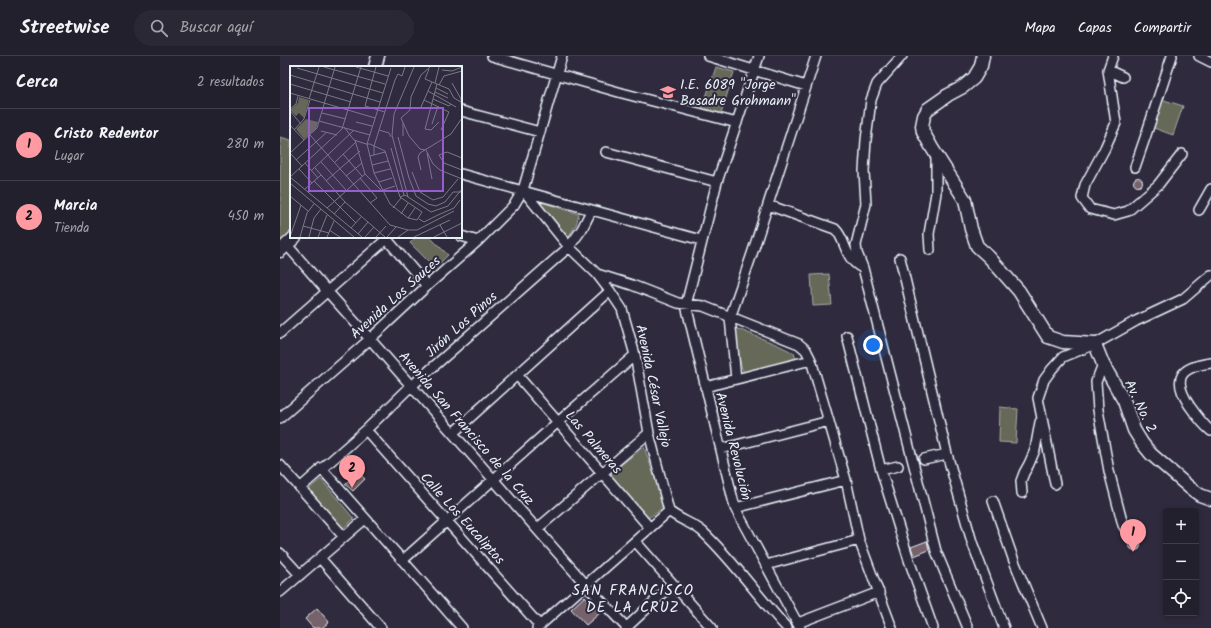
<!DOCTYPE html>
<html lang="es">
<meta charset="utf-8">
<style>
body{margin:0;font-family:Kalam,sans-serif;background:#2b2836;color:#f1f3f6}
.controls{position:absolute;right:12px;bottom:12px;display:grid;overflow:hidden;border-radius:4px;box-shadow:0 2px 6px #0003}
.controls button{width:36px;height:36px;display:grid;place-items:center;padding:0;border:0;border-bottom:1px solid #403e4a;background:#23202e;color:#f1f3f6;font:20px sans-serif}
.you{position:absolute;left:593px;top:289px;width:14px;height:14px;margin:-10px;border:3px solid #fff;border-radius:50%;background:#1a73e8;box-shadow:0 0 0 6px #1a73e833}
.badge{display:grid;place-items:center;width:26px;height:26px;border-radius:50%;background:#ff9aa2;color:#111;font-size:13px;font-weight:700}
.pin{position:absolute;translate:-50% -33px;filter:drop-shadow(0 1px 2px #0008)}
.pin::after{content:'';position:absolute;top:21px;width:14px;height:12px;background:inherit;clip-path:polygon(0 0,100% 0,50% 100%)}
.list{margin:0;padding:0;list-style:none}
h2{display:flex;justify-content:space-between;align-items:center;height:52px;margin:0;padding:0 16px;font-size:17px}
h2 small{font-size:13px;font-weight:400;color:#a3a3aa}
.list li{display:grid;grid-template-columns:26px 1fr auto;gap:12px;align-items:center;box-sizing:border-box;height:72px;padding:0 16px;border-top:1px solid #403e4a}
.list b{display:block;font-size:15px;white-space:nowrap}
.list p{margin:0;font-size:13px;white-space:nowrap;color:#a3a3aa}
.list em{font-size:13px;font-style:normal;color:#a3a3aa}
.icon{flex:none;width:22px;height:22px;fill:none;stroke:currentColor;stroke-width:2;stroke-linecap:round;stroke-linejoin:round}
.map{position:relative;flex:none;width:931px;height:572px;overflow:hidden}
header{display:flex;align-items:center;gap:24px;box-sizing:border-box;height:56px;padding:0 20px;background:#23202e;border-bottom:1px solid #403e4a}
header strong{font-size:19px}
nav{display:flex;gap:22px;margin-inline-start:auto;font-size:14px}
.search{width:280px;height:36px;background:#2b2836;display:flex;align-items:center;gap:10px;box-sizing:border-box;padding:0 14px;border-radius:22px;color:#a3a3aa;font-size:15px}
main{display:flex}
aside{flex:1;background:#23202e}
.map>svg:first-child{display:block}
.green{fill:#666758;stroke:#a7aca8}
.building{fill:#76626b;stroke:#e8f1f8}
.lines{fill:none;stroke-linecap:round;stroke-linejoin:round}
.street-casing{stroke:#e8f1f8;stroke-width:12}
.secondary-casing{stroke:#e8f1f8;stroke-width:15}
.street{stroke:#2f2a3d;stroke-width:9}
.secondary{stroke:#2f2a3d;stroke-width:12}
.labels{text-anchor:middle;stroke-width:4;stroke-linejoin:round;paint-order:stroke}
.poi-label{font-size:14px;fill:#e8f1f8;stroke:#2f2a3d;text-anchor:start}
.street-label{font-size:14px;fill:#e8f1f8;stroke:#2f2a3d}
.neighbourhood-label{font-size:15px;letter-spacing:1px;fill:#e8f1f8;stroke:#2f2a3d}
.inset-road{fill:none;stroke:#797a88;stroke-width:1}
.view{fill:#965dcd;fill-opacity:0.15;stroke:#965dcd;stroke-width:2}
.inset-edge{fill:none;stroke:#e8f1f8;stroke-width:2}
</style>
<header>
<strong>Streetwise</strong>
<div class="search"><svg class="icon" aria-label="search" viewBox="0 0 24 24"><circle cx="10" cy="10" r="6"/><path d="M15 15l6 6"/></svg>Buscar aquí</div>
<nav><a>Mapa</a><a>Capas</a><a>Compartir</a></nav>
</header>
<main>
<aside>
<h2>Cerca<small>2 resultados</small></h2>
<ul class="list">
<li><span class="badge">1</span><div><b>Cristo Redentor</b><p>Lugar</p></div><em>280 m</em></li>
<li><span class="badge">2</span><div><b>Marcia</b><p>Tienda</p></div><em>450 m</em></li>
</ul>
</aside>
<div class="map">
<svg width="931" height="572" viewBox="0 0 931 572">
<rect width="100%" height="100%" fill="#2f2a3d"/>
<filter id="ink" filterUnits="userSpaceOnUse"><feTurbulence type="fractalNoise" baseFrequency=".025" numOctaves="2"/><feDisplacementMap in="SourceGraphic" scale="8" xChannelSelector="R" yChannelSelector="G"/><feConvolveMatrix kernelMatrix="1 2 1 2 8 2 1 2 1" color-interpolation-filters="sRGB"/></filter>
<g filter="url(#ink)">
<!-- green -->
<path class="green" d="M436,11L454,16L441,58L422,53Z
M881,43L903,50L893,79L871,71Z
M0,81L11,84V179L0,189Z
M259,147H264L299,158L296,169L287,183Z
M136,181H150L168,199L155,212L130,187Z
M549,218L552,249L533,250L531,219Z
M453,271L498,289L514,297L516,304L464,317L461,310Z
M720,351L738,353L736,387L719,386Z
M364,391L384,447C383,454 374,458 368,462L329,418Z
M41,423L74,463L62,473L29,433Z"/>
<!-- building -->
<path class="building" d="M853.5 126a4.5 4.5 0 1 1 9 0a4.5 4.5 0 1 1-9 0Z
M78,416L85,423L73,435L65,428Z
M647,485L649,494L634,500L631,491Z
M305,540L320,557L306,569L291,553Z
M37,552L49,566L42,572H33L25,563Z"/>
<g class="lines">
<defs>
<path id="street" d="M212,0L342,37L457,67
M428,0L526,30
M479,0L437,126L406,249L455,452L520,572
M622,0L597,28L591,44L586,84L584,115L586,148L576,189L577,197L583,212L656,495L688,572
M833,0L828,14L836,67L825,92L805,129L802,142L810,153L834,159L848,155L878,129L902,98
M919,0L931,6
M828,14L843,21
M181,55L260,76
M326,96L437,126
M855,111L866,79L892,0
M181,118L421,184
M243,134L289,191L317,218L352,229L398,247L423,250L519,288L526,294L531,304L566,424L579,484L612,572
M488,149L555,173C565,182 564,198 575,207C577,209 580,211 583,212
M919,154L931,133
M181,180L198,185
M105,181L147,230
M7,189L47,235L90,283L306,529L347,572
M650,194L649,178L656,137V99
M620,202L667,398L692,486L724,572
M317,218L330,235L342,253L355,299L369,377L389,455
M0,277L109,181
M567,280L601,414L629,504L653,572
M931,307C900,311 892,322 909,349C916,359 922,368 931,375
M823,308L816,326L818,354L829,415L843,469L855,489
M237,319L370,472
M456,323L450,262L472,198L536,0
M425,331L531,304
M0,362L90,283L147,230L198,185L234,149L243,134L282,0
M86,374L260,570
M173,377L330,235
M441,393L549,365
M644,403L667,398
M0,409L64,481
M41,412C88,466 136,519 182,572
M601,414L618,410
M775,428L758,342L764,324L772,313L783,301L815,288L856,265L903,243L931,219
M20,432L86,374L131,330L135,327L289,191L302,173L311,155
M742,437L741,425L744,417L749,408L755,394L760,366
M713,445L734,505L762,572
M455,452L566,424
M389,455C399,464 413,467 423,476C454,505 478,541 507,572
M257,473L369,377
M355,485L432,572
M0,497L20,519
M40,502L101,572
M123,504L278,366L355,299
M486,509L579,484
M0,536L85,463
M518,567L599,536
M347,571L393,528
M257,572L389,455"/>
<path id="secondary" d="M703,0L701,10L694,22L683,31L668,39L648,53L644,60L642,70L643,76L652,92L685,144L691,173L697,190L709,201L739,235L768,281L783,286L815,288L823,308L844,345L854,374L862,387L871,398L910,432L920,439L931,443
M95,11L98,0
M0,195L15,181"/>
</defs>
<!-- street casing -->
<use href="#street" class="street-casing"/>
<!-- secondary casing -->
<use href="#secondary" class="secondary-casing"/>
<!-- street -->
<use href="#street" class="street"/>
<!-- secondary -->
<use href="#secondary" class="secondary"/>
</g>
</g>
<!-- icons -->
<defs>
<symbol id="school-bare" viewBox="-9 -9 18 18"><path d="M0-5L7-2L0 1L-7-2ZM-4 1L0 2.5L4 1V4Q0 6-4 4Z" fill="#ff9aa2" stroke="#2f2a3d" stroke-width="2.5" paint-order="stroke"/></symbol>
</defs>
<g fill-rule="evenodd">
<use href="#school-bare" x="377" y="25" width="22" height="22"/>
</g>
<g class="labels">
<!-- poi labels -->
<g class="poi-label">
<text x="400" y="33">I.E. 6089 "Jorge<tspan x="400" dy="16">Basadre Grohmann"</tspan></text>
</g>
<!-- street labels -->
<g class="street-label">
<text transform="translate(115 241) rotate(-42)" y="5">Avenida Los Sauces</text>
<text transform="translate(181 268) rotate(-42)" y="5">Jirón Los Pinos</text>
<text transform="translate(374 330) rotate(78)" y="5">Avenida César Vallejo</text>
<text transform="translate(861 350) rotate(65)" y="5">Av. No. 2</text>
<text transform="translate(187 372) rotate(49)" y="5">Avenida San Francisco de la Cruz</text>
<text transform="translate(314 386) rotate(49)" y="5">Las Palmeras</text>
<text transform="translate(454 390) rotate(76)" y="5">Avenida Revolución</text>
<text transform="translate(183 462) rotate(48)" y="5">Calle Los Eucaliptos</text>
</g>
<!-- neighbourhood labels -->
<g class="neighbourhood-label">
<text x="353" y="539">SAN FRANCISCO<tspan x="353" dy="17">DE LA CRUZ</tspan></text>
</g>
</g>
<!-- overview -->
<g transform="translate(10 10)">
<rect width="172" height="172" fill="#2f2a3d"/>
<path d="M9,31L19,34L14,52L9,47L6,50L0,44L8,37ZM16,53L28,56L26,63L14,73L6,63Z" fill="#666758"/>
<path class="inset-road" d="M34,1L95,18M66,1L98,10M86,1L75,40L95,46M7,2L93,27M139,3L135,13L159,23L164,32L171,36M152,4L162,5L172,1M0,9L90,36M145,17L149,1M0,18L61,36M147,18L135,63L141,64L149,56M149,19L154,10L172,5M146,22L158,28M138,25L166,41M145,26L158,32M0,27L85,52M19,33L29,1M143,33L159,40L161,38M134,34L159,46L151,64M131,41L142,16M0,43L6,38L8,30M0,45L11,58M32,47L56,53M29,55L80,69M66,56L82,60M142,58L148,40M0,59L14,74M54,61L64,74L76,78H80L95,85L110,131L132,146L127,154L118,152L100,138L84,107L77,78L101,2M4,64L14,53L20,34M89,64L99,67L101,71M31,65L47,69M20,69L100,159L118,164H127L164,145M113,70V57M108,71L119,112L126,130L138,138L146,140L155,136L163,126H171M65,74L75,108M101,82L114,129M135,84L130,83L119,70L111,52L120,44L121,31L131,9L140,1M136,84L143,98L150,104L172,113M0,87L27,62L45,1M0,87L12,100M137,87L142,113M53,88L72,110M84,89V80L105,14L108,8L112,10L115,1M80,90L95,86M172,92L157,86L149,89L154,97L172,104M6,94L37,66M31,96L56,124M15,97L28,112M44,97L66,76M82,99L98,95M25,102L55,136L95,171M9,103L22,117M22,104L64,64M131,104L128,91L130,87L161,68L172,52L171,33L162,17M122,106L130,126L143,134L153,131L168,113M84,107L100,103M75,108L93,126M56,110L72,97M0,111L52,63L71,1M0,111L72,171M70,112L87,132L80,137M24,115L66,157M36,115L70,85M89,116L102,112M0,117L64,171M15,123L31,109M93,124L105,120M0,130L18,145M110,131L115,129L141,146L158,140L172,123M118,131L102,69L104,48L124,1M37,142L75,108M103,142L111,132M44,148L55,136M111,148L118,137M118,152L125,142M129,153L134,156L148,149L164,142L170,134M150,159L157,171M13,160L39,167M61,162L71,151M39,164L50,171M68,168L78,156M0,171L11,139M10,171L17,147L24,138M19,171L24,152L31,143M28,171L37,149M37,171L44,155M75,171L84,161M86,171L96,160M97,171L106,161M108,171L118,164M124,171L160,154M144,171L172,157"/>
<path class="view" d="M19,42H153V125H19Z"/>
<rect width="172" height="172" class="inset-edge"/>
</g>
</svg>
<div class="controls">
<button>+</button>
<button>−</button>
<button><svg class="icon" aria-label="locate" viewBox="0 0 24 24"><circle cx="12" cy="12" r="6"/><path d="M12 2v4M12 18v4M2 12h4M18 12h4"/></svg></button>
</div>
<div class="you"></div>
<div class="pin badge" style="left:853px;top:496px">1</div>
<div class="pin badge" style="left:72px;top:432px">2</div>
</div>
</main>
